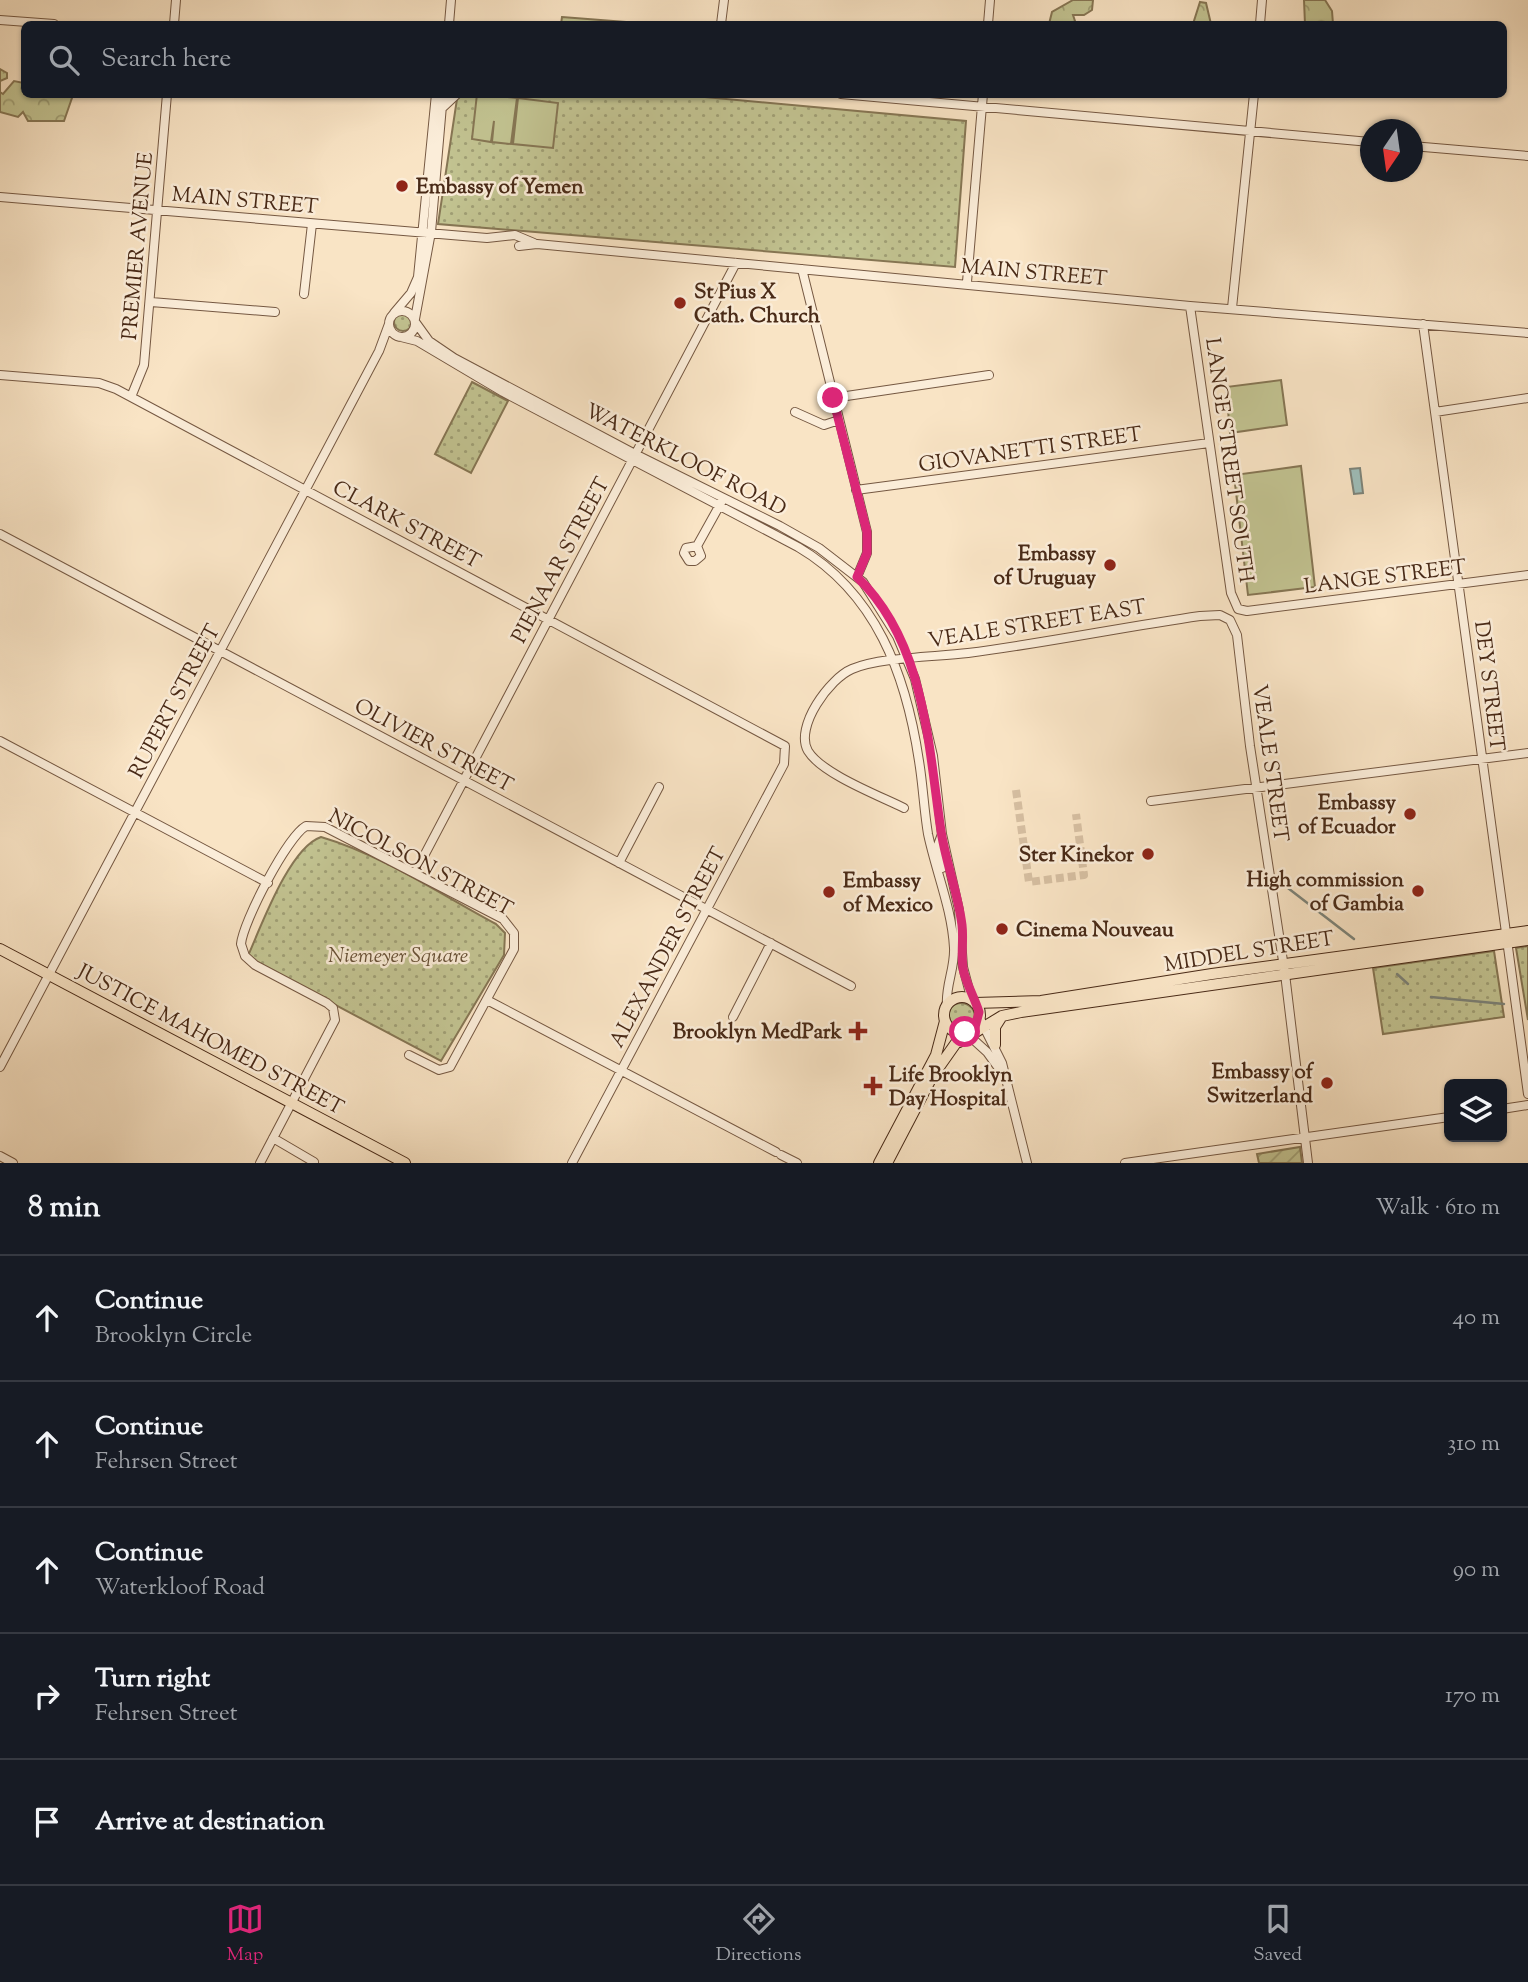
<!DOCTYPE html>
<meta charset="utf-8">
<style>
body{margin:0;font-family:"Sorts Mill Goudy",serif;background:#242831;color:#f1f3f6}
.controls{position:absolute;right:21px;bottom:21px;display:grid;overflow:hidden;border-radius:10px;box-shadow:0 2px 5px #0004}
.controls button{width:63px;height:63px;display:grid;place-items:center;padding:0;border:0;border-bottom:2px solid #363941;background:#171b24;color:#f1f3f6;font:35px sans-serif}
.compass{position:absolute;left:1360px;top:119px;width:63px;height:63px;border-radius:50%;background:#171b24;box-shadow:0 2px 5px #0004;rotate:193deg}
.stop{position:absolute;width:21px;height:21px;margin:-16px;border:5px solid #db2777;border-radius:50%;background:#fff}
.stop.end{background:#db2777;border-color:#fff;box-shadow:0 2px 7px #0008}
.list{margin:0;padding:0;list-style:none}
h2{display:flex;justify-content:space-between;align-items:center;height:91px;margin:0;padding:0 28px;font-size:30px}
h2 small{font-size:23px;font-weight:400;color:#9ea1a6}
.list li{display:grid;grid-template-columns:46px 1fr auto;gap:21px;align-items:center;box-sizing:border-box;height:126px;padding:0 28px;border-top:2px solid #363941}
.list b{display:block;font-size:26px;white-space:nowrap}
.list p{margin:0;font-size:23px;white-space:nowrap;color:#9ea1a6}
.list em{font-size:23px;font-style:normal;color:#9ea1a6}
.icon{flex:none;width:38px;height:38px;fill:none;stroke:currentColor;stroke-width:2;stroke-linecap:round;stroke-linejoin:round}
.map{position:relative;flex:none;width:1528px;height:1163px;overflow:hidden}
.search{position:absolute;background:#171b24;box-shadow:0 2px 5px #0004;left:21px;right:21px;top:21px;height:77px;display:flex;align-items:center;gap:18px;box-sizing:border-box;padding:0 24px;border-radius:10px;color:#9ea1a6;font-size:26px}
.sheet{height:721px;background:#171b24}
nav{display:flex;justify-content:space-around;align-items:center;box-sizing:border-box;height:98px;border-top:2px solid #363941;background:#171b24;font-size:19px;color:#9ea1a6}
nav a{display:grid;justify-items:center;gap:4px}
nav .on{color:#db2777}
.map>svg:first-child{display:block}
.grass{fill:url(#grass-dots);stroke:#867654;stroke-width:2}
.forest{fill:url(#forest-crowns);stroke:#867654;stroke-width:2}
.garden{fill:url(#garden-furrows);stroke:#867654;stroke-width:2}
.pitch{fill:#c2c391;stroke:#867654;stroke-width:2}
.water{fill:#9ebeba;stroke:#7c8379;stroke-width:2}
.lines{fill:none;stroke-linecap:round;stroke-linejoin:round}
.stream{stroke:#7c8379;stroke-width:2.5}
.minor-tunnel{stroke:#d6bfa2;stroke-width:8;stroke-dasharray:8 4;stroke-linecap:butt}
.minor-casing{stroke:#755842;stroke-width:10}
.major-casing{stroke:#492a17;stroke-width:12}
.minor{stroke:#fbedd9;stroke-width:8}
.major{stroke:#f9e4c5;stroke-width:10}
.route{stroke:#db2777;stroke-width:9}
.poi-dot{fill:#8f2418;stroke:#fbedd9;stroke-width:2.5}
.labels{text-anchor:middle;stroke-width:5;stroke-linejoin:round;paint-order:stroke}
.poi-label{font-size:21px;font-weight:bold;fill:#492a17;stroke:#fbedd9;text-anchor:end}
.street-label{font-size:21px;fill:#492a17;stroke:#fbedd9}
.park-label{font-size:21px;font-style:italic;fill:#675036;stroke:#fbedd9}
</style>
<div class="map">
<svg width="1528" height="1163" viewBox="0 0 1528 1163">
<defs>
<pattern id="grass-dots" width="8" height="8" patternUnits="userSpaceOnUse" patternTransform="scale(1.75)"><rect width="8" height="8" fill="#c2c391"/><path d="M2 2h.1M6 6h.1" fill="none" stroke="#a09f75" stroke-width="1.8" stroke-linecap="round"/></pattern>
<pattern id="forest-crowns" width="20" height="18" patternUnits="userSpaceOnUse" patternTransform="scale(1.75)"><rect width="20" height="18" fill="#c2c391"/><path d="M2 6a3 3 0 1 1 6 0M12 15a3 3 0 1 1 6 0" fill="none" stroke="#a09f75"/></pattern>
<pattern id="garden-furrows" width="10" height="10" patternUnits="userSpaceOnUse" patternTransform="scale(1.75)"><rect width="10" height="10" fill="#c2c391"/><path d="M-1 1l2-2M0 10L10 0M9 11l2-2" fill="none" stroke="#a09f75"/></pattern>
</defs>
<rect width="100%" height="100%" fill="#f9e4c5"/>
<filter id="stains"><feTurbulence type="fractalNoise" baseFrequency=".00286" numOctaves="4"/><feColorMatrix values="0 0 0 0 .2 0 0 0 0 .09 0 0 0 0 .02 0 0 0 .5 -.17"/></filter>
<radialGradient id="worn" r=".72"><stop offset=".6" stop-color="#630" stop-opacity="0"/><stop offset="1" stop-color="#630" stop-opacity=".3"/></radialGradient>
<!-- grass -->
<path class="grass" d="M460,95H683L966,121L955,267L438,224L457,99Z
M394 322a9 9 0 1 1 18 0a9 9 0 1 1-18 0Z
M472,382L508,401L471,473L435,454Z
M321,837C380,854 442,895 496,924L505,933L504,955L441,1061L247,958C261,927 289,848 321,837Z
M1528,946V1020L1516,948Z
M1494,951L1504,1017L1383,1034L1373,968Z
M947 1017a14 14 0 1 1 28 0a14 14 0 1 1-28 0Z"/>
<!-- forest -->
<path class="forest" d="M1073,0H1093L1092,10L1084,15H1073L1076,24H1049L1052,12Z
M1304,0H1325L1332,11L1333,24H1305Z
M1200,2L1206,3L1211,24H1193Z
M0,69L7,73V78L0,81V92L3,94L14,81L24,83V94L73,95L64,121H28L23,112L18,117L0,112Z"/>
<!-- garden -->
<path class="garden" d="M1300,1147L1302,1163H1259L1257,1154Z"/>
<!-- pitch -->
<path class="pitch" d="M562,17L639,23L561,24Z
M477,94L517,98L511,144L492,142L494,121L491,142L472,139Z
M518,98L558,103L553,148L513,144Z
M1281,380L1287,425L1230,433L1226,387Z
M1301,466L1315,587L1248,595L1234,475Z"/>
<!-- water -->
<path class="water" d="M1360,468L1363,493L1354,494L1350,469Z"/>
<g class="lines">
<!-- stream -->
<path class="stream" d="M1284,885L1354,939
M1397,974L1408,984
M1431,997L1504,1004"/>
<!-- minor-tunnel -->
<path class="minor-tunnel" d="M1016,790L1029,882L1084,875L1076,814"/>
<defs>
<path id="minor" d="M0,20L54,24
M174,24L176,0
M449,24L451,0
M721,24L724,0
M988,24L990,0
M1260,24L1262,0
M841,94L1370,142
M441,109L457,94
M1412,146L1528,156
M0,197L487,238L515,235L534,243
M519,246L537,244L1190,306L1528,333
M802,269L867,532V553L857,577
M967,282L983,94
M304,294L312,224
M151,302L275,312
M1190,306L1231,593L1238,609L1247,611L1528,575
M1232,308L1254,94
M389 324a13 13 0 1 1 26 0a13 13 0 1 1-26 0Z
M394,313L411,293L418,277L436,94
M415,319L431,232L443,94
M416,323L429,341L454,358L635,454L780,526L819,548L863,582L897,636L915,679L933,756L942,834L959,910L963,967L972,1001
M1423,324L1528,1094
M401,337L417,341L503,392L798,547C876,593 906,674 919,761C923,785 924,810 928,834C936,872 952,909 954,948C955,968 945,987 947,1006
M0,375L99,383L116,389L785,746L784,764L572,1163
M131,397L144,365L167,94
M833,398L989,375
M795,412L824,425L839,420
M1435,412L1528,398
M856,490L1209,443
M0,534L851,986
M697,546L701,556L695,561H689L684,553L686,548L697,546L722,501
M0,741L268,883
M1151,801L1528,753
M904,808C880,796 822,774 808,751C794,727 830,678 852,669C880,657 936,657 968,653C1046,643 1123,627 1200,616L1220,615L1230,620L1237,635L1250,746L1285,974L1308,1163
M942,834L938,845L942,868
M619,863L659,787
M415,873L736,263
M487,1000L776,1152
M733,1017L771,943
M979,1017L1002,1063L1027,1163
M965,1032L987,1052L1000,1070
M0,1067L379,351L389,324
M1502,1109L1528,1105
M273,1138L314,1162
M781,1155L797,1163
M0,1156L13,1163
M260,1163L335,1020L333,1008L327,1003L255,965L245,956L241,944C243,922 287,837 306,826L325,827L503,919L514,933V949L450,1067L439,1070L409,1055
M1125,1163L1449,1117"/>
<path id="major" d="M0,949L405,1163
M944 1015a18 18 0 1 1 36 0a18 18 0 1 1-36 0Z
M975,1003L1041,1001L1212,974L1528,931
M959,1042L1002,1016L1021,1012L1528,940
M995,1045V1027L1002,1016
M879,1163L936,1055L945,1021
M887,1163L932,1077L963,1033"/>
</defs>
<!-- minor casing -->
<use href="#minor" class="minor-casing"/>
<!-- major casing -->
<use href="#major" class="major-casing"/>
<!-- minor -->
<use href="#minor" class="minor"/>
<!-- major -->
<use href="#major" class="major"/>
</g>
<g class="lines">
<!-- route -->
<path class="route" d="M833,398L867,532V553L857,577C925,642 928,744 941,831C946,863 958,893 962,925C964,941 960,957 964,973C968,987 975,999 979,1012L975,1027L965,1032"/>
</g>
<!-- markers -->
<g class="poi-dot">
<circle cx="402" cy="186" r="7"/>
<circle cx="680" cy="303" r="7"/>
<circle cx="1110" cy="565" r="7"/>
<circle cx="1410" cy="814" r="7"/>
<circle cx="1148" cy="854" r="7"/>
<circle cx="1418" cy="891" r="7"/>
<circle cx="829" cy="892" r="7"/>
<circle cx="1002" cy="929" r="7"/>
<path d="M854.5 1020.5h7v7h7v7h-7v7h-7v-7h-7v-7h7z"/>
<circle cx="1327" cy="1083" r="7"/>
<path d="M869.5 1075.5h7v7h7v7h-7v7h-7v-7h-7v-7h7z"/>
</g>
<g class="labels">
<!-- poi labels -->
<g class="poi-label">
<text x="416" y="193" text-anchor="start">Embassy of Yemen</text>
<text x="694" y="298" text-anchor="start">St Pius X<tspan x="694" dy="24">Cath. Church</tspan></text>
<text x="1096" y="560">Embassy<tspan x="1096" dy="24">of Uruguay</tspan></text>
<text x="1396" y="809">Embassy<tspan x="1396" dy="24">of Ecuador</tspan></text>
<text x="1134" y="861">Ster Kinekor</text>
<text x="1404" y="886">High commission<tspan x="1404" dy="24">of Gambia</tspan></text>
<text x="843" y="887" text-anchor="start">Embassy<tspan x="843" dy="24">of Mexico</tspan></text>
<text x="1016" y="936" text-anchor="start">Cinema Nouveau</text>
<text x="842" y="1038">Brooklyn MedPark</text>
<text x="1313" y="1078">Embassy of<tspan x="1313" dy="24">Switzerland</tspan></text>
<text x="889" y="1081" text-anchor="start">Life Brooklyn<tspan x="889" dy="24">Day Hospital</tspan></text>
</g>
<!-- street labels -->
<g class="street-label">
<text transform="translate(245 200) rotate(5)" y="7">MAIN STREET</text>
<text transform="translate(137 246) rotate(-85)" y="7">PREMIER AVENUE</text>
<text transform="translate(1034 272) rotate(5)" y="7">MAIN STREET</text>
<text transform="translate(1030 449) rotate(-8)" y="7">GIOVANETTI STREET</text>
<text transform="translate(686 459) rotate(27)" y="7">WATERKLOOF ROAD</text>
<text transform="translate(1230 460) rotate(82)" y="7">LANGE STREET SOUTH</text>
<text transform="translate(407 524) rotate(28)" y="7">CLARK STREET</text>
<text transform="translate(560 560) rotate(-62)" y="7">PIENAAR STREET</text>
<text transform="translate(1385 576) rotate(-7)" y="7">LANGE STREET</text>
<text transform="translate(1037 623) rotate(-9)" y="7">VEALE STREET EAST</text>
<text transform="translate(1490 686) rotate(83)" y="7">DEY STREET</text>
<text transform="translate(174 701) rotate(-62)" y="7">RUPERT STREET</text>
<text transform="translate(434 745) rotate(28)" y="7">OLIVIER STREET</text>
<text transform="translate(1271 763) rotate(82)" y="7">VEALE STREET</text>
<text transform="translate(421 862) rotate(28)" y="7">NICOLSON STREET</text>
<text transform="translate(667 947) rotate(-62)" y="7">ALEXANDER STREET</text>
<text transform="translate(1249 951) rotate(-9)" y="7">MIDDEL STREET</text>
<text transform="translate(211 1039) rotate(28)" y="7">JUSTICE MAHOMED STREET</text>
</g>
<!-- park labels -->
<g class="park-label">
<text x="398" y="962">Niemeyer Square</text>
</g>
</g>
<rect width="100%" height="100%" filter="url(#stains)"/>
<rect width="100%" height="100%" fill="url(#worn)"/>
</svg>
<div class="controls">
<button><svg class="icon" aria-label="layers" viewBox="0 0 24 24"><path d="M12 4l9 5-9 5-9-5zM3 14l9 5 9-5"/></svg></button>
</div>
<svg class="compass" viewBox="-18 -18 36 36"><path d="M0-13l5 13h-10z" fill="#e53935"/><path d="M0 13l5-13h-10z" fill="#9ea1a6"/></svg>
<div class="stop" style="left:965px;top:1032px"></div>
<div class="stop end" style="left:833px;top:398px"></div>
<div class="search"><svg class="icon" aria-label="search" viewBox="0 0 24 24"><circle cx="10" cy="10" r="6"/><path d="M15 15l6 6"/></svg>Search here</div>
</div>
<section class="sheet">
<h2>8 min<small>Walk · 610 m</small></h2>
<ul class="list">
<li><svg class="icon" aria-label="ahead" viewBox="0 0 24 24"><path d="M12 20V5M6 11l6-6 6 6"/></svg><div><b>Continue</b><p>Brooklyn Circle</p></div><em>40 m</em></li>
<li><svg class="icon" aria-label="ahead" viewBox="0 0 24 24"><path d="M12 20V5M6 11l6-6 6 6"/></svg><div><b>Continue</b><p>Fehrsen Street</p></div><em>310 m</em></li>
<li><svg class="icon" aria-label="ahead" viewBox="0 0 24 24"><path d="M12 20V5M6 11l6-6 6 6"/></svg><div><b>Continue</b><p>Waterkloof Road</p></div><em>90 m</em></li>
<li><svg class="icon" aria-label="right" viewBox="0 0 24 24"><path d="M7 20v-9h11M14 6l5 5-5 5"/></svg><div><b>Turn right</b><p>Fehrsen Street</p></div><em>170 m</em></li>
<li><svg class="icon" aria-label="arrive" viewBox="0 0 24 24"><path d="M6 21V4h12l-3 4 3 4H6"/></svg><div><b>Arrive at destination</b></div></li>
</ul>
</section>
<nav>
<a class="on"><svg class="icon" aria-label="map" viewBox="0 0 24 24"><path d="M3 6l6-2 6 2 6-2v14l-6 2-6-2-6 2zM9 4v14M15 6v14"/></svg>Map</a>
<a><svg class="icon" aria-label="directions" viewBox="0 0 24 24"><path d="M12 3l9 9-9 9-9-9zM9 14v-3h6M13 9l2 2-2 2"/></svg>Directions</a>
<a><svg class="icon" aria-label="saved" viewBox="0 0 24 24"><path d="M7 4h10v16l-5-4-5 4z"/></svg>Saved</a>
</nav>
